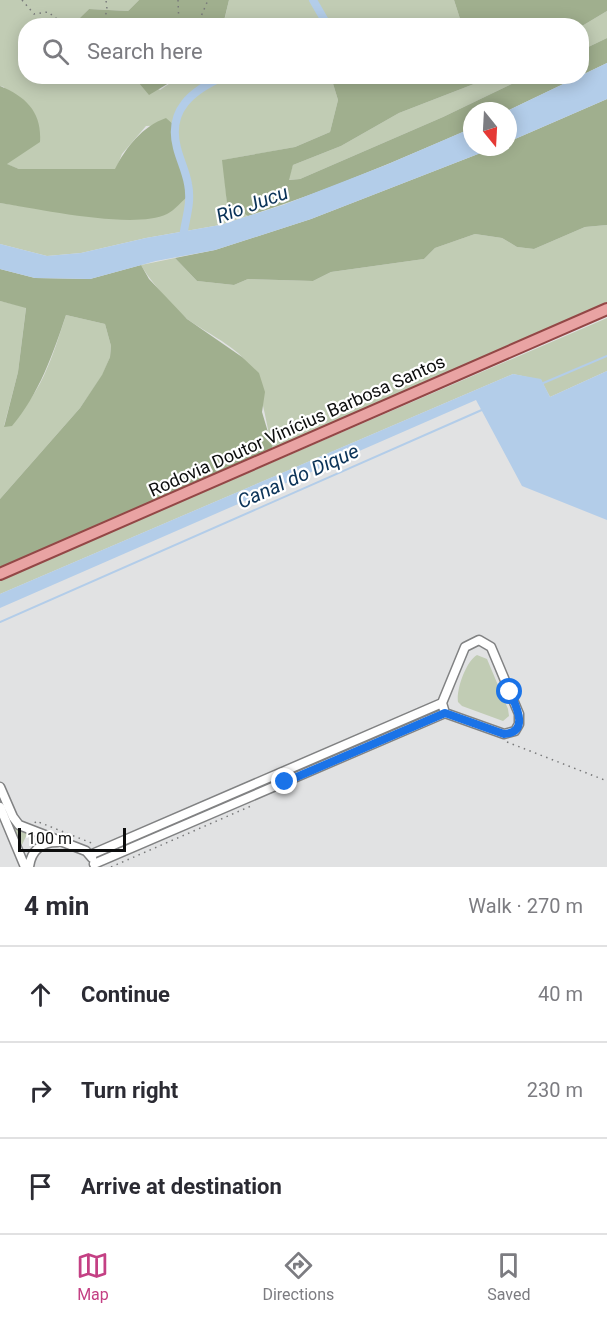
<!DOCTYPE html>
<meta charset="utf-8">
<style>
body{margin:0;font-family:Roboto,sans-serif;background:#f7f7f7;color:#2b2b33}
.compass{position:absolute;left:463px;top:102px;width:54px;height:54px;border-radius:50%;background:#fff;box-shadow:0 3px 15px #0003;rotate:162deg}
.scale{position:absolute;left:18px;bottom:15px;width:108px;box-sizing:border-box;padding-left:6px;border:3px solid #0c0d0d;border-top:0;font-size:16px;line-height:21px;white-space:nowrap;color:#0c0d0d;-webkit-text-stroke:4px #fff;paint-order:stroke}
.stop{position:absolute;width:18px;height:18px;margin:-14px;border:4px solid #1a73e8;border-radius:50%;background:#fff}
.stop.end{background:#1a73e8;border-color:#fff;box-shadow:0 2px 6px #0008}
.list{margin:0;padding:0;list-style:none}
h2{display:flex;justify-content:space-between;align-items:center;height:78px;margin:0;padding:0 24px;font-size:26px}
h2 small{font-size:20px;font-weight:400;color:#7c7c81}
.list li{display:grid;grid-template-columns:39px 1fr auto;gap:18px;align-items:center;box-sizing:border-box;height:96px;padding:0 24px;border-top:2px solid #e1e1e2}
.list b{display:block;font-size:22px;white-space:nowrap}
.list em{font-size:20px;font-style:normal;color:#7c7c81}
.icon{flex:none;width:33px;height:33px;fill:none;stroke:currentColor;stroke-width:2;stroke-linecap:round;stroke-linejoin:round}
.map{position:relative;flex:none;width:607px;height:867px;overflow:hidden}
.search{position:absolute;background:#fff;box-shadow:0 3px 15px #0003;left:18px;right:18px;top:18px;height:66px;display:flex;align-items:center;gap:15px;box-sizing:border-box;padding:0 21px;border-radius:24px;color:#7c7c81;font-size:22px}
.sheet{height:366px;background:#fff}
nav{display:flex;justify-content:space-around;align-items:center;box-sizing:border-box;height:84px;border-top:2px solid #e1e1e2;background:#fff;font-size:16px;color:#7c7c81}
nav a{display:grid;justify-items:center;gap:3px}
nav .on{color:#c44084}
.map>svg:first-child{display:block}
.green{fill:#c1ccb4}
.forest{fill:#a0af8e}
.water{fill:#b3cde9}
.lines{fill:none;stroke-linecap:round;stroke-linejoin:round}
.stream{stroke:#b3cde9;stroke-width:2}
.canal{stroke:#b3cde9;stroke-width:8}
.minor-casing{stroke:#818283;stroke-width:11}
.major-casing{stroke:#934746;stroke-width:14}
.path{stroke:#78797a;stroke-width:1.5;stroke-dasharray:1.5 4.5;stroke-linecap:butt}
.minor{stroke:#fff;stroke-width:8}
.major{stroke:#e9a3a3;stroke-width:10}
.route{stroke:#1a73e8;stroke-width:8}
.labels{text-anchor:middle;stroke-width:4.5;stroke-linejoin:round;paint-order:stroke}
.street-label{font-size:18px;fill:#0c0d0d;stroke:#fff}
.water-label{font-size:20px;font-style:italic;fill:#0b3358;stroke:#fff}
</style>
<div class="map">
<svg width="607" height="867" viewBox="0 0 607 867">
<rect width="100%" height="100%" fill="#e1e2e3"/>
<!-- green -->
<path class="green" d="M0,0H139L128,11L89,9L77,22V25L26,26V76L134,77L160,90L179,77H331L338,100L330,132L295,147L223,160L227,204L248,216L220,225L146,238L81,253L47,256L0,244V203L112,219L188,195L174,142V125L146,126L122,154L116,169H19L6,164L20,154L4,87L0,86Z
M229,0H454L462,25L223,26Z
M607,11V38L582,50V26Z
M492,77H526L443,117L300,179L288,180L293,165L341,146L399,113Z
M607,225V304L273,449C264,419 263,384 243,358C233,346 203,330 190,321C175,310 150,281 141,265L175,258L197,281L234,285L248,279L313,281L331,272L424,259L435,248L475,234L502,238L517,247L534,249L585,227Z
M0,301L26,307L18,372L4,426C40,402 53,354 66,315L105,324L111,346L110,357L102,376L80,408L0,499Z
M607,318V371L550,397L541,380L513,374L0,594V580Z
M477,655L487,659L508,709L509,716L503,721L462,706L458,702C456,690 466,661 477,655Z
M0,790L28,832L21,847L0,798Z"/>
<!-- forest -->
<path class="forest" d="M139,0H229L223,25H77L76,22L89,9L128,11Z
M454,0H607V11L582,26L462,25Z
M607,38V63L582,75V50Z
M134,77H179L149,95Z
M331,77H492L399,113L341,146L293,165L289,180L300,179L443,117L526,77H578L507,111H472V128C398,160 325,192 248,216L227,204L222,160L295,147L330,132L338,100Z
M0,86C27,97 42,113 40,142L7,164L19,169H115C126,147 143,126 166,118L174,125V142L189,195C182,201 175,210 167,214C134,230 39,209 0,203Z
M607,99V225L585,227L534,249L517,247L502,238L475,234L435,248L424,259L331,272L313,281L248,279L234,285L197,281L175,258L215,250L311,219L496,147H508V142Z
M141,265L149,279L187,319L242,357L259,373L265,392L262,412L273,449L0,567V499L80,408L102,375L110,357L111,346L105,324L66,315C53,354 39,394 12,426L4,427L18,372L26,308L0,301V269L35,278L90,279Z"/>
<!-- water -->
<path class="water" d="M607,63V99L508,142L507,111Z
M472,128V147H496L311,219L215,250L156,261L90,279L35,278L0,269V244L47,256L81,253L146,238L220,225L283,205L386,165Z
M607,371V520L522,486L476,400L0,608V594L513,374L541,379L550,397Z"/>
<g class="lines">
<!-- stream -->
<path class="stream" d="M541,384L607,356
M0,622L484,409"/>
<!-- canal -->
<path class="canal" d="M313,0L328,26
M183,238C185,219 192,204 188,184C186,172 180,160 177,148C167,110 192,90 225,76"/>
<defs>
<path id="minor" d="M479,640L491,647L519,714V724L515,731L504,734L445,713L442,703L465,647Z
M0,787L13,817L19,825L86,851L92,858
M0,807L25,867
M90,855L442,703
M94,864L445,713
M29,867C31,851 41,842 57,842"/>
<path id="major" d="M0,574L607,309"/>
</defs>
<!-- minor casing -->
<use href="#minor" class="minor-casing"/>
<!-- major casing -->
<use href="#major" class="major-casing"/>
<!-- path -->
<path class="path" d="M22,0L34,14L48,12L66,26
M178,0L179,26
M103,26L107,9L106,0
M197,26L208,0
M507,742L607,781
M35,823L36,821L94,844
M111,867L251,806"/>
<!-- minor -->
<use href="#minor" class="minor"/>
<!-- major -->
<use href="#major" class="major"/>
</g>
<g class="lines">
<!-- route -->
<path class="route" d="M285,782L445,713L504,734C530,732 516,706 510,692"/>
</g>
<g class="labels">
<!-- street labels -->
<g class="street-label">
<text transform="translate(297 426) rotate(-24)" y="6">Rodovia Doutor Vinícius Barbosa Santos</text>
</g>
<!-- water labels -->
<g class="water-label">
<text transform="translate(252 204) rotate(-20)" y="7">Rio Jucu</text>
<text transform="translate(298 476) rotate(-24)" y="7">Canal do Dique</text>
</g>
</g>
</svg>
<svg class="compass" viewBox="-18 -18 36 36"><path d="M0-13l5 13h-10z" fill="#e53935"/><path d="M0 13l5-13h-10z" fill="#7c7c81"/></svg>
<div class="scale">100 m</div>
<div class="stop" style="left:510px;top:692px"></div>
<div class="stop end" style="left:285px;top:782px"></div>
<div class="search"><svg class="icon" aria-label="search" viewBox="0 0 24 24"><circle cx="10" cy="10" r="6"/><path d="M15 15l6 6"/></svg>Search here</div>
</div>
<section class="sheet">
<h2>4 min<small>Walk · 270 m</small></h2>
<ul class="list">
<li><svg class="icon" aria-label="ahead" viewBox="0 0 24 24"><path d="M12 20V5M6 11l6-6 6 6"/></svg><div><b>Continue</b></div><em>40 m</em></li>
<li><svg class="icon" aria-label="right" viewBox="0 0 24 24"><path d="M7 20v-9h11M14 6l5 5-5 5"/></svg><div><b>Turn right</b></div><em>230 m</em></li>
<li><svg class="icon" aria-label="arrive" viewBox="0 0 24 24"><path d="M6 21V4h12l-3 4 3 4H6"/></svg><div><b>Arrive at destination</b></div></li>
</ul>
</section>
<nav>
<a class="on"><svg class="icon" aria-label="map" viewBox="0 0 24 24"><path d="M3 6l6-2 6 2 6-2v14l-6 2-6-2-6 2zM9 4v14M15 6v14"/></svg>Map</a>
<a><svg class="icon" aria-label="directions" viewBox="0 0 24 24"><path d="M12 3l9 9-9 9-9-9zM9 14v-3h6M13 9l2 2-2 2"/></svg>Directions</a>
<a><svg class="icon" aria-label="saved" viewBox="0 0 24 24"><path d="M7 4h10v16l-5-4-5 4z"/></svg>Saved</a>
</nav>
